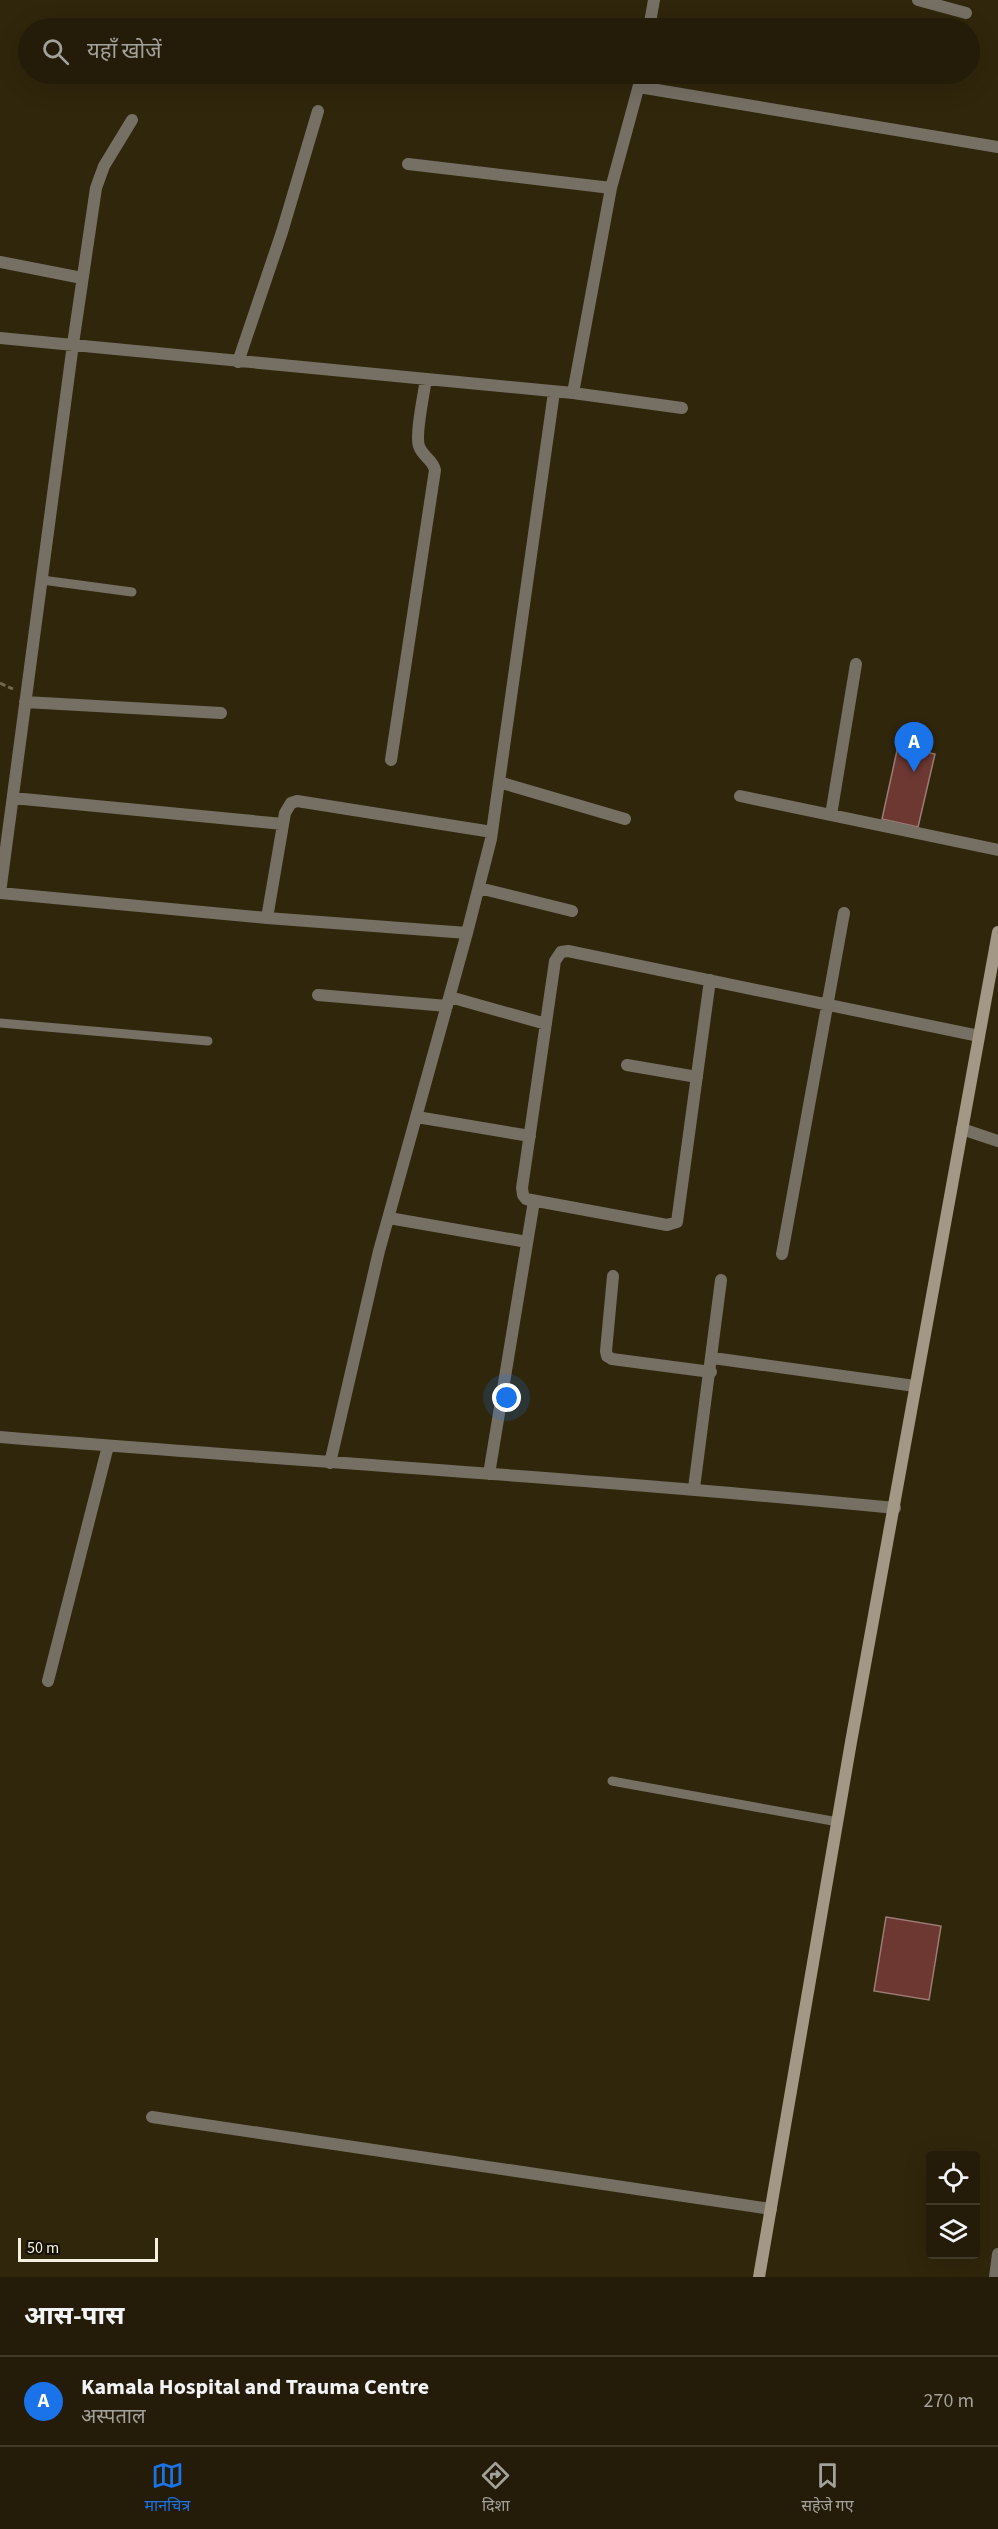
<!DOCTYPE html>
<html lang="hi">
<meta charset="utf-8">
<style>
body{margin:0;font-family:"Source Sans 3","Noto Sans Devanagari",sans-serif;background:#302916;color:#f1f3f6}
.controls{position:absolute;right:18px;bottom:18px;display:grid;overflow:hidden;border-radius:6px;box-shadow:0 6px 24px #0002}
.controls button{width:54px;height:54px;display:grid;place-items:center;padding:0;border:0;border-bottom:2px solid #413a29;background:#241c08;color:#f1f3f6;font:30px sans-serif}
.scale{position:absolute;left:18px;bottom:15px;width:140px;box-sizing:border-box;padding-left:6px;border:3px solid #f6f0e0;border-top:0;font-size:16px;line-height:21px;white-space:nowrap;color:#f6f0e0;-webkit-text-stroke:4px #141005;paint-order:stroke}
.you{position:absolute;left:507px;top:1398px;width:21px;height:21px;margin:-15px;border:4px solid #fff;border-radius:50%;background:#1a73e8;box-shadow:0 0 0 9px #1a73e833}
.badge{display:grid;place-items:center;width:39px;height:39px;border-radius:50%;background:#1a73e8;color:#fff;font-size:20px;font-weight:700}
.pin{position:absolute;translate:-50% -50px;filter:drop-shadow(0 2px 3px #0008)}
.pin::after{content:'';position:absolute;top:32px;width:21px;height:18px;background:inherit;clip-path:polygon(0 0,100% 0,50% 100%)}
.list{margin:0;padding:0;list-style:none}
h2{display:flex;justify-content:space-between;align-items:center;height:78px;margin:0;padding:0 24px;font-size:26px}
h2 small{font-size:20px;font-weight:400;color:#a3a19c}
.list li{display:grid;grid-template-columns:39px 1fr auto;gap:18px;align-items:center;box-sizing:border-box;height:90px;padding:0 24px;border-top:2px solid #413a29}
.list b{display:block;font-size:22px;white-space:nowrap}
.list p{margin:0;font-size:20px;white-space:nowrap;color:#a3a19c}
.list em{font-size:20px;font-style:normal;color:#a3a19c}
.icon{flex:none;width:33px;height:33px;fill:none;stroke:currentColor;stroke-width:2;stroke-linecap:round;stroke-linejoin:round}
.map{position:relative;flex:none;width:998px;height:2277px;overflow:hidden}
.search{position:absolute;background:#241c08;box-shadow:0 6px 24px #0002;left:18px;right:18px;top:18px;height:66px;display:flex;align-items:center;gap:15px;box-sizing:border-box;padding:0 21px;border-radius:33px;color:#a3a19c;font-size:22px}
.sheet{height:168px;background:#241c08}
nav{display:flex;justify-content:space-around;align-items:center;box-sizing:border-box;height:84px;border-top:2px solid #413a29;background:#241c08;font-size:16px;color:#a3a19c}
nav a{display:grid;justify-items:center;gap:3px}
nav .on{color:#1a73e8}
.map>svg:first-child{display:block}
.building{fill:#6d3832;stroke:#9d7b76;stroke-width:1.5}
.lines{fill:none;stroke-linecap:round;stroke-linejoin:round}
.path{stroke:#716851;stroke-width:3;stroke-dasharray:6 3;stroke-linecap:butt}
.service{stroke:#766f64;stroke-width:9}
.minor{stroke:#766f64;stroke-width:12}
.secondary{stroke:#a39885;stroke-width:12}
</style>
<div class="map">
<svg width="998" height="2277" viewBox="0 0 998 2277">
<rect width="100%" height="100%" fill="#30260b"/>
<!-- building -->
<path class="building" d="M898,746L935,754L918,827L882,819Z
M886,1917L941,1926L929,2000L874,1991Z"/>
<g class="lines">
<!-- path -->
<path class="path" d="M0,683L13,689"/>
<!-- service -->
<path class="service" d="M42,580L132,592
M0,1023L208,1041
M612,1781L838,1822"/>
<!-- minor -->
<path class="minor" d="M918,0L966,13
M649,28L654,0
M639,87L998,147
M408,164L611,188
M0,262L82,278
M0,338L573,393L682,408
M238,362L282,232L318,111
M573,393L611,188L642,74
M25,702L221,713
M391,760L435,470C433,460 422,456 419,446C415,435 424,393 426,379
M499,782L625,819
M740,796L998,850
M13,798L283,824
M831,815L856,664
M479,888L572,911
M0,893L73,344L96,188L104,166L132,120
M0,893L267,918L467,933
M267,918L285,813L291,803L297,801L492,832
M710,980L677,1222L667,1225L526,1199L523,1195L522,1188L555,961L561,952L568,951L979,1036
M318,995L447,1006
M450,997L546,1024
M627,1065L697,1077
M417,1117L530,1136
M962,1129L998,1141
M389,1218L527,1242
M782,1254L844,913
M613,1276L606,1351L607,1356L612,1359L711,1372
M713,1358L915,1386
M0,1437C298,1461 597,1479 895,1508
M330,1463L379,1251L467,933L491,839L554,392
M489,1474L534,1201
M694,1488L721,1280
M48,1681L108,1446
M152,2117L771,2209
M995,2277L998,2254"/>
<!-- secondary -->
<path class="secondary" d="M759,2277L851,1742L998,932"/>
</g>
</svg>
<div class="controls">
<button><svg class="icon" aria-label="locate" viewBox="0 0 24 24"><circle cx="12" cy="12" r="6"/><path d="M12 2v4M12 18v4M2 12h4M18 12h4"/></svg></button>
<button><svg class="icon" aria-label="layers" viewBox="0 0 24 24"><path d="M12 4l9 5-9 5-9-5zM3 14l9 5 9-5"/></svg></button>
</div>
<div class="scale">50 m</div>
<div class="you"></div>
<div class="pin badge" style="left:914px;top:772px">A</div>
<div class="search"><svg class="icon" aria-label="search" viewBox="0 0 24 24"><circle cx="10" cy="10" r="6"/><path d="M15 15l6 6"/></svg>यहाँ खोजें</div>
</div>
<section class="sheet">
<h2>आस-पास<small></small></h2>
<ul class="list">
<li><span class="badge">A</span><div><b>Kamala Hospital and Trauma Centre</b><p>अस्पताल</p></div><em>270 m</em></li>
</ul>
</section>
<nav>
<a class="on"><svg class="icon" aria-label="map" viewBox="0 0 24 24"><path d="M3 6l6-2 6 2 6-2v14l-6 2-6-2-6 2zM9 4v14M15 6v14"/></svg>मानचित्र</a>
<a><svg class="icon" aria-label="directions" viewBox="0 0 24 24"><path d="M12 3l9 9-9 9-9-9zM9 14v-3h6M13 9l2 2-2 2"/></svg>दिशा</a>
<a><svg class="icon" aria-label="saved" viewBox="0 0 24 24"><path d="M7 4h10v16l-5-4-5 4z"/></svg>सहेजे गए</a>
</nav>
